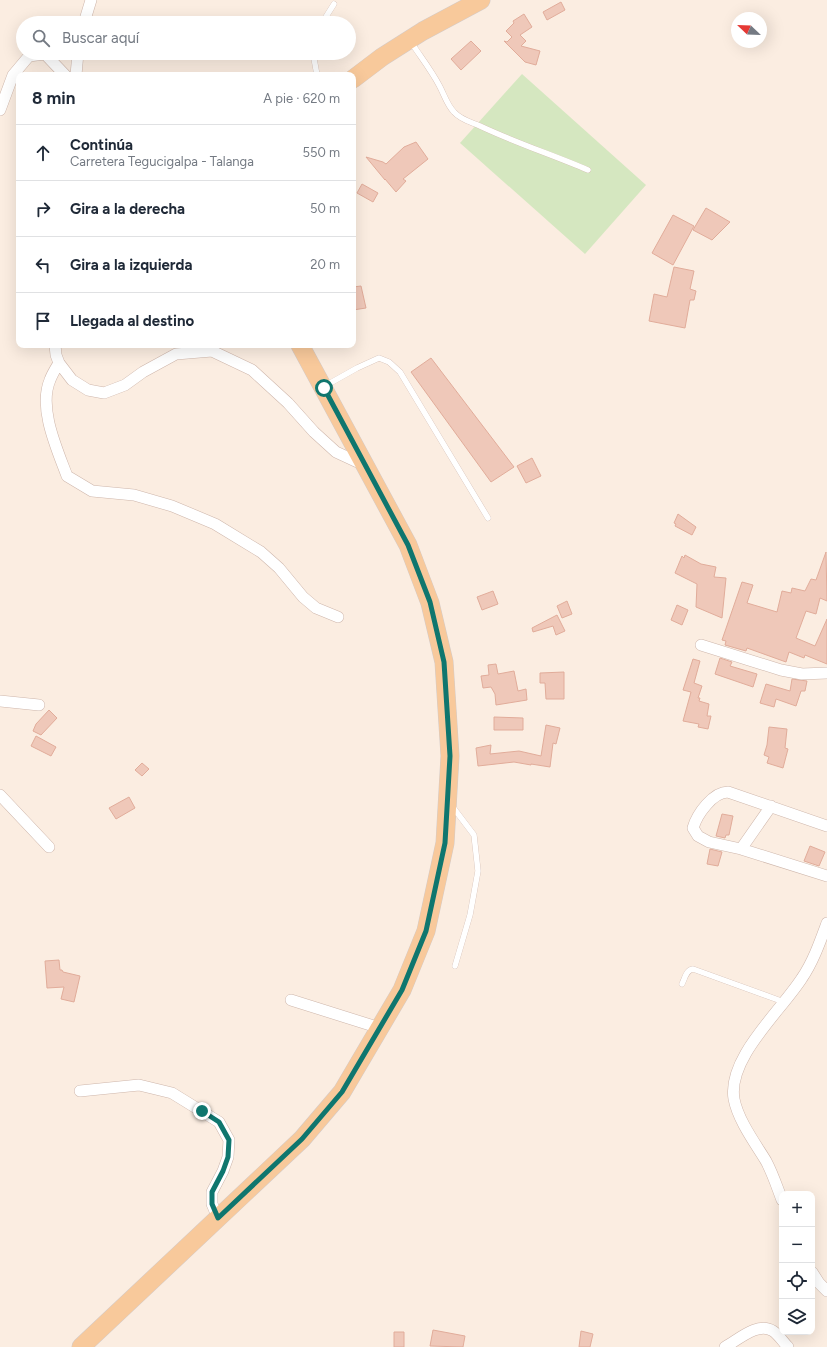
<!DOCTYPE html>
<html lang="es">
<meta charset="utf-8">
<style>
body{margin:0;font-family:Figtree,sans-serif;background:#f6f6f7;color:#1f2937}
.controls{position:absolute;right:12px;bottom:12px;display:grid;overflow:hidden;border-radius:8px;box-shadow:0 4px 16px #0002}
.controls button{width:36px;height:36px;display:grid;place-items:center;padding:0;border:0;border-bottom:1px solid #e0e1e3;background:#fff;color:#1f2937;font:20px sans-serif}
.compass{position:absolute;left:731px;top:12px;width:36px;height:36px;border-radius:50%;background:#fff;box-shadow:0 4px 16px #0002;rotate:293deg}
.stop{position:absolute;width:12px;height:12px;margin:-9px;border:3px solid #0f766e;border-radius:50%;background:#fff}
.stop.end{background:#0f766e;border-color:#fff;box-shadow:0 1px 4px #0008}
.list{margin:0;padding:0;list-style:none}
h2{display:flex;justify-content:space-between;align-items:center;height:52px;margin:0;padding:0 16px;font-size:17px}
h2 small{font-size:13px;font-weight:400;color:#747a83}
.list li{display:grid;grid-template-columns:26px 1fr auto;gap:12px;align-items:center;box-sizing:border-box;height:56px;padding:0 16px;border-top:1px solid #e0e1e3}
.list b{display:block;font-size:15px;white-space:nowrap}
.list p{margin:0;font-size:13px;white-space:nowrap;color:#747a83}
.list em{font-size:13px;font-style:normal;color:#747a83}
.icon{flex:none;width:22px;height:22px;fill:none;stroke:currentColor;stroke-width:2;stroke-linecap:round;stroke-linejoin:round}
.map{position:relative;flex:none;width:827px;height:1347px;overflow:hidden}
.search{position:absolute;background:#fff;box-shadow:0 4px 16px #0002;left:16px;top:16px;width:340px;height:44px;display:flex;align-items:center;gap:10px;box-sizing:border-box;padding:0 14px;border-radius:22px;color:#747a83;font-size:15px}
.panel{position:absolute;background:#fff;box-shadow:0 4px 16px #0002;left:16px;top:72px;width:340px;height:276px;border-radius:8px}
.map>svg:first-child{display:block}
.green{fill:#d5e7c0}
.building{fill:#efc8b9;stroke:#e1ac9a}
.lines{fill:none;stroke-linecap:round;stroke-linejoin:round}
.lane-casing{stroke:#ceb6ab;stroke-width:6}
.street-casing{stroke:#ceb6ab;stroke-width:12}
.primary-casing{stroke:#d4cbc8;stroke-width:19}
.lane{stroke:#fff;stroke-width:5.5}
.street{stroke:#fff;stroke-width:11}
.primary{stroke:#f8c99b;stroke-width:18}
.route{stroke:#0f766e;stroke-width:5}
</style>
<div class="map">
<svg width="827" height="1347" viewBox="0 0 827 1347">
<rect width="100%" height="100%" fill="#fbede1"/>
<!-- green -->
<path class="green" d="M522,74L646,185L585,254L460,143Z"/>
<!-- building -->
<path class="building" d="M561,2L565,10L547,20L543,12Z
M524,14L532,27L520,35L526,41L521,46L540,51L536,65L525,62L504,41L507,42L512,37L506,31L514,23L513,21Z
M471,41L481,51L461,70L451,59Z
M416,142L428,159L403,179L406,181L396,192L385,179V180L366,157L383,162L386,164L404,147Z
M362,184L378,193L373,202L357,193Z
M706,208L730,222L712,240L693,230Z
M673,215L694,226L673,265L652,253Z
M674,267L694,271L690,289L696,291L694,300H690L685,328L649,321L654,294L667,297Z
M361,286L366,308L353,310V287Z
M431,358L514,467L491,482L411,372Z
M532,458L541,476L526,483L517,466Z
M678,514L696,527L692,535L675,526L676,524L674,523Z
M826,552L827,601L820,598L816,614L806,611L796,638L815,646L827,619V664L805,655L804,658L789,652L786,662L747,648L746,651L725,645L726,641L722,640L742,582L753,585L747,603L777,612L782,591L791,593L792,588L805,591L811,579L816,580Z
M685,555L701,564L716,567L714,577L726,578L722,618L696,607L697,584L675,573L682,556L684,558Z
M493,591L498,604L482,610L477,597Z
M567,601L572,614L562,618L557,606Z
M677,605L688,610L682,625L671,620Z
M557,615L565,631L556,635L553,626L533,632L532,628Z
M720,658L732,662L730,666L757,674L753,687L715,674Z
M693,659L700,661L694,683L702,686L698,698H700L699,701L709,704L707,716H711L708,729L698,727L699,724L683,721L691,692L683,690Z
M496,664L498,674L514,671L518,691L526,689L527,700L496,705L495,694L491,687L483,688L481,676L489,675L488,665Z
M564,672V699H546L545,683H540V673Z
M792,679L807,681L805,691H801L796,706L776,699L774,707L760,703L766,684L790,691Z
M49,710L57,718L41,735L33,731L36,724Z
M494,717L523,718V730H494Z
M546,725L560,728L556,744L553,743L550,767L531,764V765L514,762L478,766L476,748L491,745L490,754L519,751L541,756Z
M769,727L787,729L785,748L788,749L783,768L767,763L769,757L764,755L767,745Z
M36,736L56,747L51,756L31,746Z
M142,763L149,769L142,776L135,770Z
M129,797L135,808L116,819L109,808Z
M722,814L733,816L729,835H726L725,838L716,836Z
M810,846L825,852L819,866L804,861Z
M710,849L722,852L718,866L707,864Z
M59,960L60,970H62L63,972L80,976L74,1002L61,999L64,987L47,988L45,961Z
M433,1330L465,1336L463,1347L430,1346Z
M581,1331L593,1334L590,1347H579Z
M394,1332H404V1347H394Z"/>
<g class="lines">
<defs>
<path id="lane" d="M322,23L334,4
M411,42C420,56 431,70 439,85C444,94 447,105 454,112C461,120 471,122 480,126C516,143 553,155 588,170
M313,53L317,75
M325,386L357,368L379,358L389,362L400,372L488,518
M452,806L474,835L478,871L470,915L455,966
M682,984C685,978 686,970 693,969L784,1002"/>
<path id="street" d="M84,23L91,0
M76,75L78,53
M0,110L13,75L29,56L45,54L65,75
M55,345L56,355L59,363L72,380L88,390L104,393L125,385L143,372L176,354L212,351L252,370L288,403L314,432L336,452L364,465
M59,363C56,368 52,374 50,380C38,408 57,449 67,476L92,491L134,495L172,506L215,524L261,552L279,568L303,597L316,608L338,617
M701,645L781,670L802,674L827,673
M0,701L39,705
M0,795L49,847
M827,826L728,792C713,792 697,814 693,828L698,836L709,842L741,849L827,876
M741,849L771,806
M291,1000L380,1028
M80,1091L139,1085L172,1093L219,1122L229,1140L228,1157L223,1171L212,1192V1204L218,1218
M782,1200C777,1187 773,1174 766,1161C755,1143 738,1120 734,1099C727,1058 781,1011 802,978C813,962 820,942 827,923
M812,1272L819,1283L827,1291
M725,1347C738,1340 758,1321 773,1331C779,1335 783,1342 788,1347"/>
<path id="primary" d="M353,79L382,57L423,31L481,0
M81,1347L302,1139L342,1092L402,990L426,931L445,843L450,756L444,662L430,603L408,545L300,345"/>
</defs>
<!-- lane casing -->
<use href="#lane" class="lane-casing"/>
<!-- street casing -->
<use href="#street" class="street-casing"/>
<!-- primary casing -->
<use href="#primary" class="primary-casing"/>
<!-- lane -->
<use href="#lane" class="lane"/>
<!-- street -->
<use href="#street" class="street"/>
<!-- primary -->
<use href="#primary" class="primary"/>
</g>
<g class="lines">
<!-- route -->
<path class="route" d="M202,1111L219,1122L229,1140L228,1157L223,1171L212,1192V1204L218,1218L302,1139L342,1092L402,990L426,931L445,843L450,756L444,662L430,602L408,545L324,388"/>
</g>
</svg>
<div class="controls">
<button>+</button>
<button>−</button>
<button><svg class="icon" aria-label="locate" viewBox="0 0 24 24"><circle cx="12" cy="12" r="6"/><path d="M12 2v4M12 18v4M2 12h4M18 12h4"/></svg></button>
<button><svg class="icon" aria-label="layers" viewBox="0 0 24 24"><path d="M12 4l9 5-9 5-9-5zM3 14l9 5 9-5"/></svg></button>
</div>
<svg class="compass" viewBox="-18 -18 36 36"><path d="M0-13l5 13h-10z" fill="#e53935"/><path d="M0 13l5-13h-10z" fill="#747a83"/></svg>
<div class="stop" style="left:324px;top:388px"></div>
<div class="stop end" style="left:202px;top:1111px"></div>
<div class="search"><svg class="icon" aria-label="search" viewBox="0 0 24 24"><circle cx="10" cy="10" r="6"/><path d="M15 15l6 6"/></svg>Buscar aquí</div>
<section class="panel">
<h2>8 min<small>A pie · 620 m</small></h2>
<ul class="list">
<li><svg class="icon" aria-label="ahead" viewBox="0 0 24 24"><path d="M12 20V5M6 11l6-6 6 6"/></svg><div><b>Continúa</b><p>Carretera Tegucigalpa - Talanga</p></div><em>550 m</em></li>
<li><svg class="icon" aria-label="right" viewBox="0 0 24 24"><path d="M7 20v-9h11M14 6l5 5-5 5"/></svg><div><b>Gira a la derecha</b></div><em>50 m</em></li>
<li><svg class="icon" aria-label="left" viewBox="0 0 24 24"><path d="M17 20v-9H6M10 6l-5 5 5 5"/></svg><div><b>Gira a la izquierda</b></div><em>20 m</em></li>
<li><svg class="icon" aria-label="arrive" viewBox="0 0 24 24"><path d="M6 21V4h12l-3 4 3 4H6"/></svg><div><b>Llegada al destino</b></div></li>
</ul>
</section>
</div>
